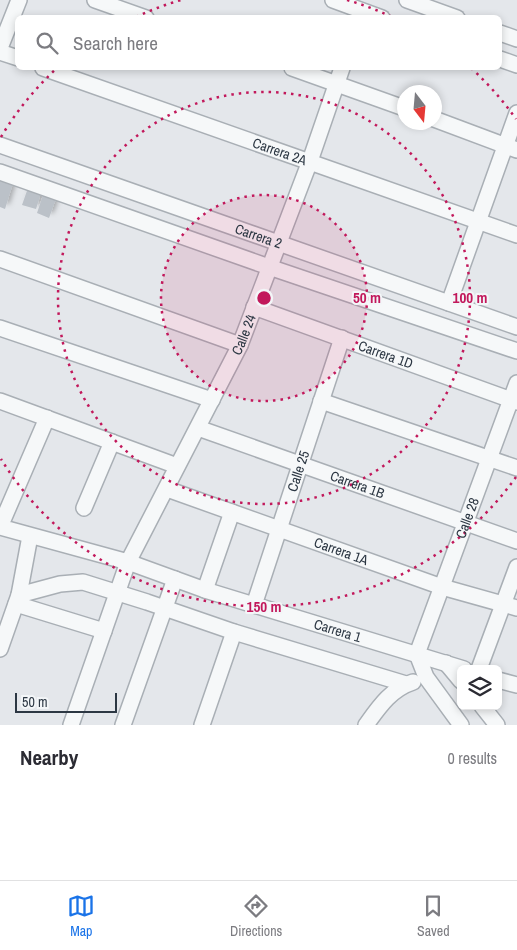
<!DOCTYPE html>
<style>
body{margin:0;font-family:"Archivo Narrow",sans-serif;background:#f7f7f7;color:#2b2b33}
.controls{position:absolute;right:15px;bottom:15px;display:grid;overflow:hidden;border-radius:8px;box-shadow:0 2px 8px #0003}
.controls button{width:45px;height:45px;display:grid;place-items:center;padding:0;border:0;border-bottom:1px solid #e1e1e2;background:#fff;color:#2b2b33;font:25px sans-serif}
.compass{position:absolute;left:397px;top:85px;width:45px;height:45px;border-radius:50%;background:#fff;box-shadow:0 2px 8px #0003;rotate:164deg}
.scale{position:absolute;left:15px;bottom:12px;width:102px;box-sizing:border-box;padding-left:5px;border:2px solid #2c3743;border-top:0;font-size:14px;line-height:18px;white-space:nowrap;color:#2c3743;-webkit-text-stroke:4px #f3f6f8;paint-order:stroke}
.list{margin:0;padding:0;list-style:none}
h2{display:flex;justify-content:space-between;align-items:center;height:65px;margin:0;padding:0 20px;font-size:21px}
h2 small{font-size:16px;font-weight:400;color:#7c7c81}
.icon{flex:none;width:28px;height:28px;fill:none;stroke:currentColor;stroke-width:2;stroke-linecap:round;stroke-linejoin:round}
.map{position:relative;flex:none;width:517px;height:725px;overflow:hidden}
.search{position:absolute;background:#fff;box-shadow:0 2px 8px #0003;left:15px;right:15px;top:15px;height:55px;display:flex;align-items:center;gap:12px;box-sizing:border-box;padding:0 18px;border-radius:8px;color:#7c7c81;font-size:19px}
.sheet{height:155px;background:#fff}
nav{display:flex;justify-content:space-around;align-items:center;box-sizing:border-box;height:70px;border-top:1px solid #e1e1e2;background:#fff;font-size:14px;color:#7c7c81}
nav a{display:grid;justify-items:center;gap:2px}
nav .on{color:#1a73e8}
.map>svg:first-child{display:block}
.building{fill:#bbc1c8;filter:url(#shadow)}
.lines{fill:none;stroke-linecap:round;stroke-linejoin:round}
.minor-casing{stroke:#a9afb5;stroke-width:18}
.minor{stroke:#f6f8f9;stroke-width:15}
.ring{fill:none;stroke:#c2185b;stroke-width:2.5;stroke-dasharray:2.5 5}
.labels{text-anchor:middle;stroke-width:4;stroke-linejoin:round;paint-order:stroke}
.street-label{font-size:14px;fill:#2c3743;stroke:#f3f6f8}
.centre{fill:#c2185b;stroke:#f3f6f8;stroke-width:2.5}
.ring-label{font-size:15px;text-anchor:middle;font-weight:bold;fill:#c2185b;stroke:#f3f6f8;stroke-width:4;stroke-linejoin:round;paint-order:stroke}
</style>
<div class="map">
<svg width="517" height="725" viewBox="0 0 517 725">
<defs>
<filter id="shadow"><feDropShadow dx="4.5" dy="-4.5" stdDeviation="2.5" flood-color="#0004"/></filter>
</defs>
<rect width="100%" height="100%" fill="#e4e7eb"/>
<!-- building -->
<path class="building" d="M0,176L14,180L5,209L0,207Z
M28,188L41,193L36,209L22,205Z
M44,192L57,196L49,218L37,213Z"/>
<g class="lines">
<defs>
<g id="minor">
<path d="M95,0L146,18"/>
<path d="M333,0L382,18"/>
<path d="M407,0L457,18"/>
<path d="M500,33L517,39"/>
<path d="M0,48L19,0"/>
<path d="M0,52L18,58"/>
<path d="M500,59L517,65"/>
<path id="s1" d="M43,68L517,235"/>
<path d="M292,68L404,108"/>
<path d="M434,119L517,150"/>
<path id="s2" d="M0,145L517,327"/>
<path d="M0,172L269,267L517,351"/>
<path d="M0,259L240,345"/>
<path d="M449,303L517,113"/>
<path id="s3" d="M254,307L517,402"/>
<path d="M0,328L212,400"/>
<path d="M0,401L177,466"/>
<path d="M321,401L517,468"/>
<path id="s4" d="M47,418L0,527L128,562L205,590L464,669"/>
<path id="s5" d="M198,428L517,541"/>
<path id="s6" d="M167,489L442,587L517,608"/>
<path d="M84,508L112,442"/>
<path d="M205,590L232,512"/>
<path d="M19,595L30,536"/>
<path d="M16,604L104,631"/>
<path id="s7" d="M254,605L342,338"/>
<path d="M0,649L19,595L60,584L83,582L147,602L234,632L406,684"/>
<path d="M446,663L461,681"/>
<path d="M479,669L517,567"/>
<path d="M498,680L517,685"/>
<path d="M482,706L497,725"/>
<path id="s8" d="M71,725L128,562L240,345L310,161L342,68"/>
<path d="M123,725L175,579"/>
<path d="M202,725L234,632"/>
<path d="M366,725C379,707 391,689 413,682"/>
<path id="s9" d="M461,725L426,677L417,654L517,383"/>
</g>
</defs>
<!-- minor casing -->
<use href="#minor" class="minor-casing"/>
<!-- minor -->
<use href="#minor" class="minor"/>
</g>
<!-- distance rings -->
<circle cx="264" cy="298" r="103" fill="#c2185b" fill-opacity=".12"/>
<g class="ring">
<circle cx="264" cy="298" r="103"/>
<circle cx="264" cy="298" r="206"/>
<path d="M516 477A309 309 0 0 1 1 459M1 137A309 309 0 0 1 57 68M136 17A309 309 0 0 1 181 0M347 0A309 309 0 0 1 392 17M471 68A309 309 0 0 1 516 119"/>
</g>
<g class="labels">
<!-- street labels -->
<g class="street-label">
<text dy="5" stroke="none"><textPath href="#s1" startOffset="251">Carrera 2A</textPath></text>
<text dy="5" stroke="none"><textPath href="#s2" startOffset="274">Carrera 2</textPath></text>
<text dy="5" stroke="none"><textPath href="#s8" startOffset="428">Calle 24</textPath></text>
<text dy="5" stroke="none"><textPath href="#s3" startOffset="140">Carrera 1D</textPath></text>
<text dy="5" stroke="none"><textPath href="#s7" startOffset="141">Calle 25</textPath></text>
<text dy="5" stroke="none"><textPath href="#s5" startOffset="169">Carrera 1B</textPath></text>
<text dy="5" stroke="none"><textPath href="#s9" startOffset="229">Calle 28</textPath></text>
<text dy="5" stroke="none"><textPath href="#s6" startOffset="185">Carrera 1A</textPath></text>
<text dy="5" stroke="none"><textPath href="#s4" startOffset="472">Carrera 1</textPath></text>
</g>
</g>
<circle cx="264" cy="298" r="8" class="centre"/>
<g class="ring-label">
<text x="367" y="303">50 m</text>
<text x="470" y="303">100 m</text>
<text x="264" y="612">150 m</text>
</g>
</svg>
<div class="controls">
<button><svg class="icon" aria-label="layers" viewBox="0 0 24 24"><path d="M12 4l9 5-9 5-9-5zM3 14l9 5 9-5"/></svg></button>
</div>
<svg class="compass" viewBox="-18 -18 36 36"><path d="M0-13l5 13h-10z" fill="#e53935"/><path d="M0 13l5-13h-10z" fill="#7c7c81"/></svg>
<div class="scale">50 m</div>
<div class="search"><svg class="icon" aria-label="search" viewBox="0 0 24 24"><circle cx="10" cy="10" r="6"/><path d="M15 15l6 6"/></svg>Search here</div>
</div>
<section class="sheet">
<h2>Nearby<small>0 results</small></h2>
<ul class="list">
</ul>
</section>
<nav>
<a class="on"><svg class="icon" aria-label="map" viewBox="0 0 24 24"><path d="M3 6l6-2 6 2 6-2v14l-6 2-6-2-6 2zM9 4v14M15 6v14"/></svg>Map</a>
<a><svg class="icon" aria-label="directions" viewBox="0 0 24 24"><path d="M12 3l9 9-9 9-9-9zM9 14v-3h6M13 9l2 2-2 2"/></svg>Directions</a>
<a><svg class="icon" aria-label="saved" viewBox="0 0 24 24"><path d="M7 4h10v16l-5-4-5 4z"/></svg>Saved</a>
</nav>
